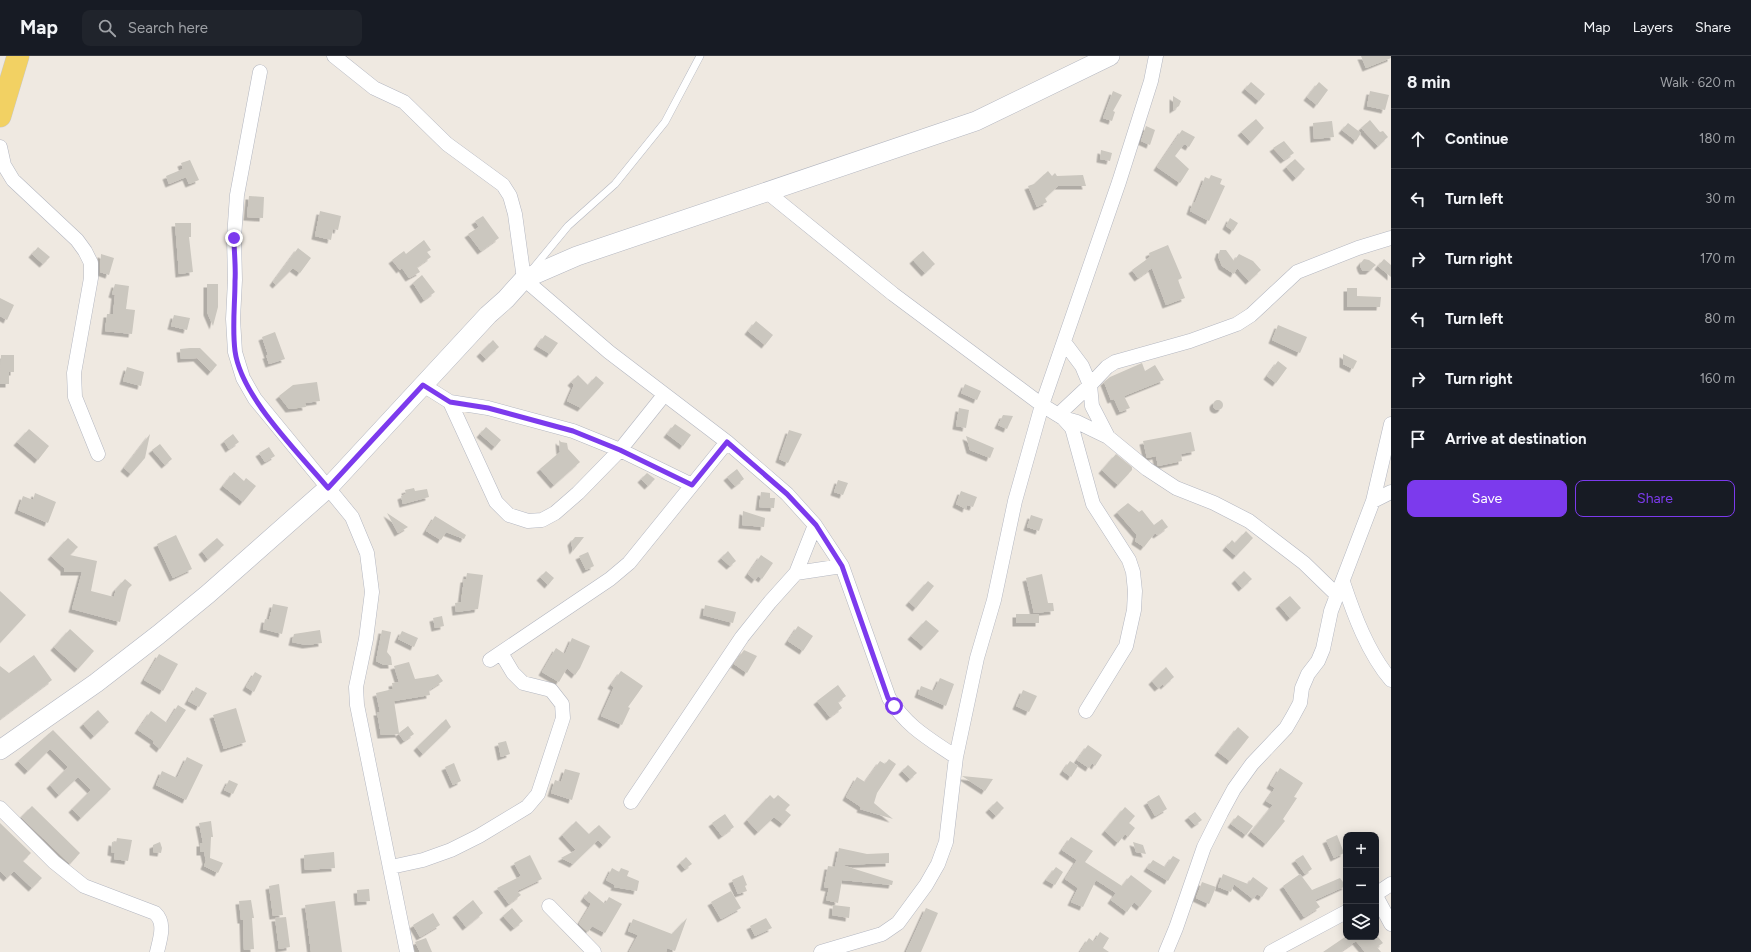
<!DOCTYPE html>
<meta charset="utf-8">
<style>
body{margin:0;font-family:Figtree,sans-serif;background:#20242c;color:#f1f3f6}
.controls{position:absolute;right:12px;bottom:12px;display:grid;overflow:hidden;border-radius:8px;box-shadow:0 2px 10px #0003}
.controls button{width:36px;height:36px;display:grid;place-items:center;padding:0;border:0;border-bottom:1px solid #363941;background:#171b24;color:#f1f3f6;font:20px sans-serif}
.stop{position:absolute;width:12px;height:12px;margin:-9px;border:3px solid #7c3aed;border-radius:50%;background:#fff}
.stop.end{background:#7c3aed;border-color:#fff;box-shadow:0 1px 4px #0008}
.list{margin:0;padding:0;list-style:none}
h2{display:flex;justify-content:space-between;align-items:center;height:52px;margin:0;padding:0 16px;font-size:17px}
h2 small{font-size:13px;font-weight:400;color:#9ea1a6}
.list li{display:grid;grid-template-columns:26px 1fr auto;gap:12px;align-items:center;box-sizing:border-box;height:60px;padding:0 16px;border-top:1px solid #363941}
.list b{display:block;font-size:15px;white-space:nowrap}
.list em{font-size:13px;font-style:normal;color:#9ea1a6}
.actions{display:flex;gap:8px;padding:12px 16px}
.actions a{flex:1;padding:9px 0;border:1px solid #7c3aed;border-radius:8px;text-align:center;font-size:14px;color:#7c3aed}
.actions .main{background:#7c3aed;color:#fff}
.icon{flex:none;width:22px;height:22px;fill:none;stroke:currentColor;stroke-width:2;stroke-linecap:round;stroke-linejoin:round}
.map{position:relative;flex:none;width:1391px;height:896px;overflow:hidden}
header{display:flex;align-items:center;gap:24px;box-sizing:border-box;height:56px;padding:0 20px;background:#171b24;border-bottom:1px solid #363941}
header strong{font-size:19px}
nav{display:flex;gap:22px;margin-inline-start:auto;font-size:14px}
.search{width:280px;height:36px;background:#20242c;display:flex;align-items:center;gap:10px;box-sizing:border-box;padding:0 14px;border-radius:8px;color:#9ea1a6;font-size:15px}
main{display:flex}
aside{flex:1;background:#171b24}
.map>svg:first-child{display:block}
.building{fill:#cbc7bf;filter:url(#shadow)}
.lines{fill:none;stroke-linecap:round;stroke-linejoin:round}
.lane-casing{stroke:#b4b7c1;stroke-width:8}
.street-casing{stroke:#b4b7c1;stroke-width:15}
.secondary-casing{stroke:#b4b7c1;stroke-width:20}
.primary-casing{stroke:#c9c9c9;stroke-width:23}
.lane{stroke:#fff;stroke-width:7}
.street{stroke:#fff;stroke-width:14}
.secondary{stroke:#fff;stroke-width:19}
.primary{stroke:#f2d163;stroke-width:22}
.route{stroke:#7c3aed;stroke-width:5}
</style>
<header>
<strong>Map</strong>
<div class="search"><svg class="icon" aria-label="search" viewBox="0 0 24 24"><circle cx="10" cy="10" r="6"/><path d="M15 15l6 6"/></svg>Search here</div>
<nav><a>Map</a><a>Layers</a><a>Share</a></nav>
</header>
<main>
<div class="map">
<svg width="1391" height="896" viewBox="0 0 1391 896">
<defs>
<filter id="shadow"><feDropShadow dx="-3.5" dy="3.5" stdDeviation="0" flood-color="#0004"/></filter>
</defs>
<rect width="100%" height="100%" fill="#efe9e1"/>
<!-- building -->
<path class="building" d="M1361,0H1391V2L1366,12Z
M1251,26L1265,38L1259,45L1245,33Z
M1319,26L1328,34L1317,49L1307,41Z
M1113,35L1122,39L1113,55L1115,56L1112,65L1103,62Z
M1370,35L1389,39L1385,54L1367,50Z
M1173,40L1181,45L1179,50L1173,54Z
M1256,63L1264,72L1251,86L1241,76Z
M1370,64L1380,76L1383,75L1388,81L1378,90L1361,72Z
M1332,65L1334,81L1314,83L1313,67Z
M1348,67L1361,77L1356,85L1342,74Z
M1146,70L1155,74L1150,89L1141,85Z
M1182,74L1195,81L1189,91L1184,88L1175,100L1189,113L1180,127L1157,111Z
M1284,85L1294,97L1284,104L1273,92Z
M1101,94L1112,97L1110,105L1100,103Z
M1295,103L1305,113L1296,122L1286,111Z
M190,104L199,124L189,128L186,121L169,128L166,120L183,113L181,107Z
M1048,115L1052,120L1055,117L1057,120L1083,119L1086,130H1058L1045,142L1047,146L1037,151L1028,130L1034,128Z
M1211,119L1222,123L1220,128L1225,130L1209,165L1190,155L1193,146L1195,147L1205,121L1209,123Z
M249,140L264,141L263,162L247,161Z
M320,155L341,160L338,174L333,173L331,184L315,180Z
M483,160L499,182L481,195L468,178L479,171L475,165Z
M1230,162L1238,167L1233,175L1226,170Z
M175,167H191V181H189L193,216L179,218Z
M424,184L431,194L427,196L431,201L417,211L420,216L409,222L402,212L400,214L392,204L404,195L406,198Z
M1168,189L1182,222L1178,224L1185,242L1166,249L1152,212L1138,222L1132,214L1150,201L1149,197Z
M38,191L50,201L43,208L32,198Z
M298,192L311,202L300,217L293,212L276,229L273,226Z
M1220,194H1226L1234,205L1239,198L1253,205L1261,214L1249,225L1237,212L1234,218L1222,210L1218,200Z
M923,195L935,208L925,217L913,204Z
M101,198L114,202L109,219L100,216Z
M1364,203L1369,204L1376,209L1369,215H1363L1361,212L1360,208Z
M1384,203L1391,209V221L1378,210Z
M422,219L435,236L424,244L413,227Z
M115,228L129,230L126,253L135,254L132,278L105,275L107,258H113L115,239L112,238Z
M207,228H218V251L213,270L207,256Z
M1347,232H1357V240L1381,241L1380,251H1347Z
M0,242L14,249L7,264L0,260Z
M174,259L190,262L187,274L171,270Z
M756,265L773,279L765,289L748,275Z
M1278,269L1307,281L1300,297L1272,284Z
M275,276L285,303L269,308L266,299H268L262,281Z
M545,279L558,287L550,298L537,290Z
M493,284L499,291L486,303L480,297Z
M190,292H200L217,309L211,316L197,302L181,303L180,293Z
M1343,298L1357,305L1353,313L1343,308Z
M1,299H14V316H9V328H0Z
M1278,305L1287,312L1276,327L1267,320Z
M1142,307L1145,315L1155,309L1164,324L1124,340L1130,352L1120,356L1114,343L1111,344L1104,326L1110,321Z
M127,311L144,316L141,330L123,325Z
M578,319L588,329L596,320L604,327L581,352L567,345L574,329L571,326Z
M317,326L320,345L305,347L306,351L289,353L279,340L293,329Z
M965,328L981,335L977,344L961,337Z
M1213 349a5 5 0 1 1 10 0a5 5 0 1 1-10 0Z
M959,352L969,354L966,372L956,370Z
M1003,359L1013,360L1007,373L998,369Z
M675,368L691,379L683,390L667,378Z
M486,371L501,384L495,391L480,378Z
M29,373L49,390L38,404L17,386Z
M789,374L802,378L788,407L779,403Z
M1191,376L1195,395L1181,398L1182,405L1158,410L1156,400L1147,402L1143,385Z
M150,378L145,402L131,418L124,412Z
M233,378L239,386L229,393L224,385Z
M966,380L994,392L990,402L970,394Z
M559,384L561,386L567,387L568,393L580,406L554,429L540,413L560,396Z
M160,388L172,403L165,409L152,394Z
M269,391L275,400L265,406L259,397Z
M1116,398L1132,411V414L1118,429L1102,414Z
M737,413L744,423L735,430L727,421Z
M234,416L244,425L246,422L256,430L243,446L223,430Z
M647,417L655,423L648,430L641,423Z
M838,424L848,427L843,439L834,436Z
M414,432L415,435L427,433L429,441L403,448L401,440L406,438L405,434Z
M961,435L977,441L973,451L967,449L966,453L956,448Z
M761,436L770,437V442H775L774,452L759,451Z
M35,437L56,446L48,467L18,454L23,440L33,444Z
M1128,447L1139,456L1142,454L1154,469L1162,463L1168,471L1157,479L1155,477L1144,491L1135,485L1137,479L1117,456Z
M743,455L765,462L764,471L742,469Z
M387,457L408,471L398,477Z
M1031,459L1043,463L1039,475L1027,471Z
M435,460L466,479L464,483L446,476L441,484L426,475Z
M1246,475L1253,482L1236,500L1226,491L1232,484L1235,487Z
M176,479L192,513L173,522L157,488Z
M575,481H584L573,495L571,486Z
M68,482L78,491L70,499L97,505L91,535L114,541L116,533L125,523L132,529L128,533L120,566L72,553L82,516H64V512L51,500Z
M217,482L224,489L208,503L202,495Z
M728,495L736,505L730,510L721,502Z
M588,496L594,510L586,514L579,500Z
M761,499L773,507L762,523L758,520L755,524L748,518Z
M546,515L554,522L548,529L540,521Z
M1244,515L1252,523L1242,532L1235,524Z
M467,517L483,519L478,553L456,556L455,547L461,546L464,523H466Z
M1042,518L1048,547H1053L1054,555L1034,557L1026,522Z
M928,525L934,530L916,552L909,546Z
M0,535L26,559L0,587Z
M1290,540L1301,552L1290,562L1279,549Z
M273,548L288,551L282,578L263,573L265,563L269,564Z
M705,549L736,556L733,567L703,559Z
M1016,558H1039V567H1016Z
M442,560L444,570L435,572L433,562Z
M926,564L939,575L924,591L911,580Z
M798,570L813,580L803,595L788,585Z
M70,573L94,595L78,613L54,591Z
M320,574L322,587L306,589L292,586L294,578Z
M382,574L391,576L387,596L391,601L392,609H384L376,605Z
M402,575L418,582L414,591L398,583Z
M572,582L590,590L580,612L575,619L567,612L559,626L542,616L556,592L565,598Z
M744,594L757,600L747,617L734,608Z
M159,598L178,608L163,635L144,624Z
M34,599L52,624L0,663V610L9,617Z
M409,606L415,623L434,620L438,618L443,625L429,634L430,639L394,645L399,677L408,670L414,678L404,685L399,678L381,679L377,656H380L376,637L393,633L392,627L399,626L394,610Z
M1166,611L1174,621L1164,630L1163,628L1158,632L1152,625Z
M621,615L643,630L628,651L630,652L622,669L601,660L614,631L611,629Z
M255,616L262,620L254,636L246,631Z
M940,622L954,628L946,650L918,638L921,630L934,635Z
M838,629L846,640L838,646L842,652L830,661L817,645Z
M196,631L207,637L199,651L188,645Z
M1023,634L1037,640L1029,656L1016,650Z
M178,649L186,654L160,693L153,687L154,685L138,674L151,655L167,667Z
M236,652L246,686L224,693L213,659Z
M98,654L109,666L94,680L83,668Z
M446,663L451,671L423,698L417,691Z
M1238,671L1249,681L1230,705L1218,696Z
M53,674L111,733L81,762L72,753L91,734L78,721L59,739L50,729L68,711L50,693L28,715L18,705Z
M506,685L510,698L501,701L498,687Z
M1088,689L1102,699L1095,710L1092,707L1089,712L1077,704Z
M187,701L203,709L186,744L156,729L162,715L177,722Z
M889,703L896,708L877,737L874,747L893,763L860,753L861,751L846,741L857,721L865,726L880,705L885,708Z
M1070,705L1078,710L1071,721L1063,715Z
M454,707L461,725L453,729L445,711Z
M908,709L917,717L910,723L902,715Z
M1280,712L1303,727L1294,741L1297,742L1283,763L1285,765L1266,788L1251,776L1273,749L1266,745L1275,732L1270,729Z
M565,713L580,717L572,744L551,737L555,724L561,726Z
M962,720L993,723L985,735Z
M229,724L238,728L233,738L224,734Z
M770,739L774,743L778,739L790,749L785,754L791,759L783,768L774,761L758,776L747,764Z
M1159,739L1167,753L1155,760L1147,746Z
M997,745L1004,752L996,760L989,753Z
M32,750L80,797L70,808L21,761Z
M1125,751L1135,760L1129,767L1135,772L1128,781L1125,778L1118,787L1105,775Z
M1195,756L1202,764L1195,769L1188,761Z
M725,758L734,771L722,780L712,767Z
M1238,759L1253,770L1246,779L1231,768Z
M211,765L213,781H211L210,802L223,807L218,817L204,810L206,805L204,796H200V787H203L199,767Z
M576,765L589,778L599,769L611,781L603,789L598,784L573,808L561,802L576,794L562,779Z
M0,767L31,797L23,805L42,822L32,832L14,815L7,822L0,815Z
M1337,779L1344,797L1334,802L1326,784Z
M1071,781L1093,795L1085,806L1122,830L1131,819L1152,835L1140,851L1134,846L1127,856L1111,844L1116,837L1096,824L1083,851L1071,846L1078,832L1065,823L1077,804L1062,794Z
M117,782L132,784L128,805L114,803L115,797L111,796L112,786L116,787Z
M160,786L162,792L161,797L153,796V789Z
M1133,786L1143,789L1146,798L1136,796Z
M839,792L867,798L889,797V807L842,809L893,825L892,829L842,824L838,847L826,844L829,832L824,831L828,810L835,811Z
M334,796L335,812L305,814L304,799Z
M530,799L542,823L517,835L521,839L509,848L497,832L521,820L514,807Z
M1303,799L1312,813L1305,818L1295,804Z
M1173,800L1180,804L1168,825L1147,812L1153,804L1165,811Z
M686,801L692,808L685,813L680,807Z
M1056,811L1063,816L1055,829L1046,824Z
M612,812L619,816L621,812L629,815L627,820L639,825L637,835L614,831L615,829L606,824Z
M1223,818L1248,828L1253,821L1268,832L1262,841L1257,838L1253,843L1234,828L1231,836L1218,831Z
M1300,818L1312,834L1340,822L1346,830L1315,844L1320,851L1304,861L1283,830Z
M743,819L747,829L745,830L747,835L738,838L732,824Z
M1202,826L1216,831L1209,848L1196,842Z
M279,828L283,859L273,860L269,830Z
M369,833L370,845L358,846L357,834Z
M589,835L605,848L609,841L622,848L605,877L592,870L588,876L579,868L591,848L584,842Z
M731,835L741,852L721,863L711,846Z
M251,844L254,862H252L254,893L244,894L243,864H241L239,845Z
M473,844L483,857L466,871L456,858Z
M335,845L342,896H311L305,849Z
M833,849L850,851L849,862L832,859Z
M512,852L523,865L514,872L503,860Z
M926,852L938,857L921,896H906Z
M433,857L440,869L420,881L413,869Z
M286,861L290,891L279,893L275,862Z
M687,862L675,895L667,892L666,896H629L638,879L628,875L633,863L672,878Z
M766,862L772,872L755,880L750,870Z
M1100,876L1109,882L1103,892L1109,896H1080L1089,882L1094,886Z
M1345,881H1378L1383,887L1377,891L1381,896H1365L1356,885L1340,896H1323Z
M426,882L432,896H420L415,886Z"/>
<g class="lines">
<defs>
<path id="lane" d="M531,215L568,170L615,128L665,66L700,0"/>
<path id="street" d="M334,0L374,32L404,46L447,88L503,129L510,140L515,158L524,223L609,296L727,386L787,438L815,469L842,510L889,642C907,671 928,682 956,701
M260,16L237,139L234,182L235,224L233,263L235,296L243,322L255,343L352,461L367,497L372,536L366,583L356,631L357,649L407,896
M0,91L4,109L13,124L77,184L85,195L91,207V222L74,317L75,341L98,398
M767,136L893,238L1042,349L1063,362L1072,372L1093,448L1129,504L1133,516L1135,535L1134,554L1126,590L1086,655
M1064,286L1082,310L1090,329L1107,311L1115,306L1190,285L1237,268L1251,259L1297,216L1358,192L1391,182
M423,329L450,346L488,352L573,375L620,394L692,429
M1090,329L1092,350L1108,381
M450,346L496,446L509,459L528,465L542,464L555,457L578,437L620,394L664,339
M1058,359L1090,329
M1063,362L1077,366L1108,381L1147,413L1176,432L1214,447L1249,465L1304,507L1337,539
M1373,445L1391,436
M796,517L842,510
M1343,526C1354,559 1368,597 1391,624
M490,604L610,523L629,507L727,386
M631,746L742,581L770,546L796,517L815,469
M0,752L54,806L84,830L155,857C166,867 160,883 157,896
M391,811L423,804L451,794L479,780L527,751L538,738L563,662L562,648L551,634L523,627L513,617L501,597
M1376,838L1391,828
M1376,840L1391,868
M549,850L594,896
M821,896L882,878L898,867L926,829L938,808L946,786L956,701L977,602L994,544L1015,445L1042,349L1119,126L1151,25L1156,0
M1166,896L1176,872L1204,791L1221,757L1234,733L1252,708L1286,672L1293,660L1300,647L1302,632L1308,618L1318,605L1323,593L1331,555L1373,445L1391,368
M1271,896L1346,856"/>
<path id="secondary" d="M0,694L96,627L158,579L208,538L328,432L488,259L506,243L524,223L577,200L976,65L1110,0"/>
<path id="primary" d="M0,60L18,0"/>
</defs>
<!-- lane casing -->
<use href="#lane" class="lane-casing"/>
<!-- street casing -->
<use href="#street" class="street-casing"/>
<!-- secondary casing -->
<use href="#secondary" class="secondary-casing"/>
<!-- primary casing -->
<use href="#primary" class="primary-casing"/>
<!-- lane -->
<use href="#lane" class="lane"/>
<!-- street -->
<use href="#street" class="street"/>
<!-- secondary -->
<use href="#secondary" class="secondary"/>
<!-- primary -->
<use href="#primary" class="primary"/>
</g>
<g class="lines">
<!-- route -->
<path class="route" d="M234,182C234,196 236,211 235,225C235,248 232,271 235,295C241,341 299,397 328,432L423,329L450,346L488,352L573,375L620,394L692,429L727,386L787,438L816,469L842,510L888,642L894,650"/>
</g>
</svg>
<div class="controls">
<button>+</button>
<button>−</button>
<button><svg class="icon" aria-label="layers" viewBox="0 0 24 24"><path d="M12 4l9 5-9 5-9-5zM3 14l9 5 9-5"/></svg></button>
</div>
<div class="stop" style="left:894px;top:650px"></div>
<div class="stop end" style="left:234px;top:182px"></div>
</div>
<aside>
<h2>8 min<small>Walk · 620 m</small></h2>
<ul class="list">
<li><svg class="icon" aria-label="ahead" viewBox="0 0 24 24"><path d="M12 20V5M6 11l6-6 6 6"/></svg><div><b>Continue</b></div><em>180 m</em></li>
<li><svg class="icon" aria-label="left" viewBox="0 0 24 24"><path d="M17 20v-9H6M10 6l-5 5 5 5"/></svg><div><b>Turn left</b></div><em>30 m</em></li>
<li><svg class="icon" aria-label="right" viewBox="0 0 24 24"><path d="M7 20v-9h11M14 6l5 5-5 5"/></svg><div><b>Turn right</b></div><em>170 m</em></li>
<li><svg class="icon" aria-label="left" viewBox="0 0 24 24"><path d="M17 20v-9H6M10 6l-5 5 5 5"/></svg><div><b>Turn left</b></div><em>80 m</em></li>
<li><svg class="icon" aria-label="right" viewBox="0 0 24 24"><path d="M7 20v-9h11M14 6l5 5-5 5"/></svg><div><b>Turn right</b></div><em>160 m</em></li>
<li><svg class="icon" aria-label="arrive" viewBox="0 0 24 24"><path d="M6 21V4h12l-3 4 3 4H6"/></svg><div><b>Arrive at destination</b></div></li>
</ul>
<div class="actions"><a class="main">Save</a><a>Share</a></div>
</aside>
</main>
